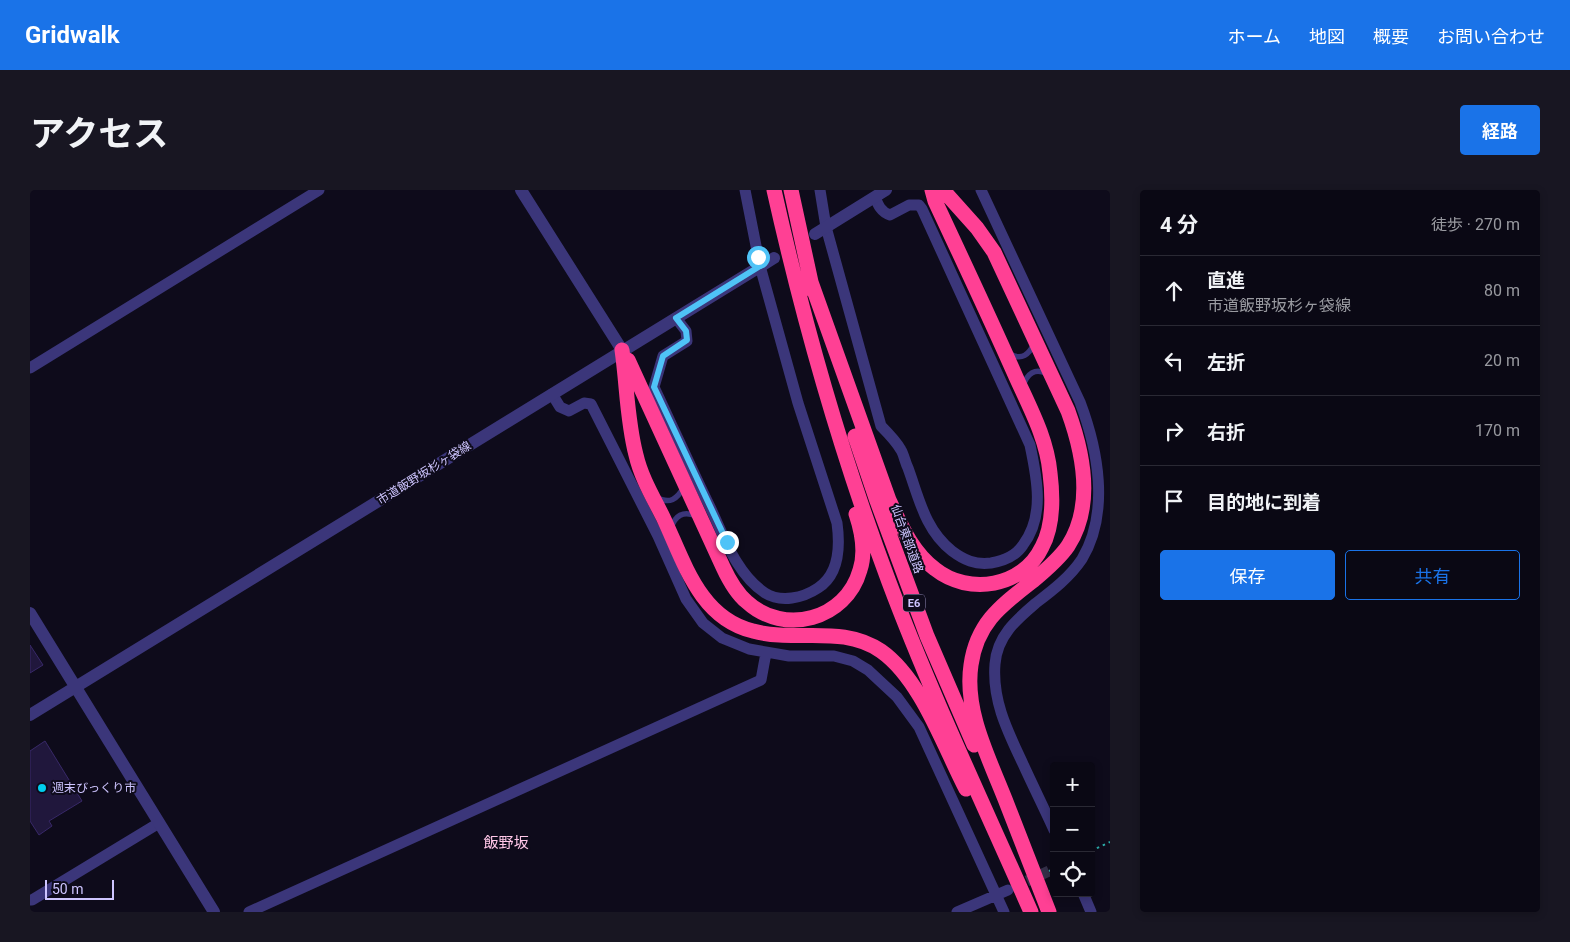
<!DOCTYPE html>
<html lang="ja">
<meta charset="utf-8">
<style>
body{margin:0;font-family:Roboto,"Noto Sans JP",sans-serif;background:#181622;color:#f1f3f6}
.controls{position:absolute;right:15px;bottom:15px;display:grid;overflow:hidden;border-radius:5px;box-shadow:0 2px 8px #0003}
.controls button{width:45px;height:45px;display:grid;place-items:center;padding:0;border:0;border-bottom:1px solid #2a2934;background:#0a0814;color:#f1f3f6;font:25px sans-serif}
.scale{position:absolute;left:15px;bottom:12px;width:69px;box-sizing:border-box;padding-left:5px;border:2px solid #cec5ff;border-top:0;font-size:14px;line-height:18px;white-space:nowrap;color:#cec5ff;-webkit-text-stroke:4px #0e0b1b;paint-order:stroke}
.stop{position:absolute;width:15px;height:15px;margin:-11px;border:4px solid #4fc3f7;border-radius:50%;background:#fff}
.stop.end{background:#4fc3f7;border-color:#fff;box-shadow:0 1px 5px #0008}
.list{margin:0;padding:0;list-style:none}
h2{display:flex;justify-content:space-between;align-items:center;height:65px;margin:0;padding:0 20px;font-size:21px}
h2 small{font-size:16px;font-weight:400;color:#999aa0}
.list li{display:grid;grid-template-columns:32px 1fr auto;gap:15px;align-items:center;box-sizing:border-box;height:70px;padding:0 20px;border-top:1px solid #2a2934}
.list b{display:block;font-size:19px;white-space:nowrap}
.list p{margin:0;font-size:16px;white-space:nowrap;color:#999aa0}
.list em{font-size:16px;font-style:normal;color:#999aa0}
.actions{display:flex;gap:10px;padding:15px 20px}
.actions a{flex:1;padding:11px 0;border:1px solid #1a73e8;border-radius:5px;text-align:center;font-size:18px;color:#1a73e8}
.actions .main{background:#1a73e8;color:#fff}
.icon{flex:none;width:28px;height:28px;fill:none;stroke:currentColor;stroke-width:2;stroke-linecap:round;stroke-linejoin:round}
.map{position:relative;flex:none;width:1080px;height:722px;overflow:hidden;border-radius:5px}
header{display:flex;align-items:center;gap:30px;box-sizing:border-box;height:70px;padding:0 25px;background:#1a73e8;color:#fff}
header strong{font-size:24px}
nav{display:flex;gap:28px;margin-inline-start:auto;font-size:18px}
.intro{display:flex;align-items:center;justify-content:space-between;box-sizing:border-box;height:120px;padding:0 30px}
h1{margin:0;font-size:35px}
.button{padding:12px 22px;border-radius:5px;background:#1a73e8;color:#fff;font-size:18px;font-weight:700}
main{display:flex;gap:30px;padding:0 30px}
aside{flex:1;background:#0a0814;border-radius:5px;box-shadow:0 2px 8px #0003}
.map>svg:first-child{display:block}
.building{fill:#20173c;stroke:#382968}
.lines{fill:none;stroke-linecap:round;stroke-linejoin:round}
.minor-tunnel{stroke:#343049;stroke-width:11;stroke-dasharray:11 5.5;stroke-linecap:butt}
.path{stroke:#2caca9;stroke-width:2;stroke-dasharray:2.5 4;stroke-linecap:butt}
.service{stroke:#3b367a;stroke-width:5.5}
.minor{stroke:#3b367a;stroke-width:11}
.tertiary{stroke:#3b367a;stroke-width:12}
.motorway{stroke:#ff4094;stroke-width:15}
.route{stroke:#4fc3f7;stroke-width:6}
.poi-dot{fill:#00ceef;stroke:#0e0b1b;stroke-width:2}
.labels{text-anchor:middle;stroke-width:4;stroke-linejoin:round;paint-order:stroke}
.shield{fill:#0e0b1b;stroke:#948dbb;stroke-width:1}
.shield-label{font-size:11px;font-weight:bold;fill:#cec5ff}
.street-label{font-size:12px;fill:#cec5ff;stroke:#0e0b1b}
.poi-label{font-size:12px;fill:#cec5ff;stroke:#0e0b1b;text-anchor:start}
.quarter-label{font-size:15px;fill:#ffc7e8;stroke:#0e0b1b}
</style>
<header>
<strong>Gridwalk</strong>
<nav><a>ホーム</a><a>地図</a><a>概要</a><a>お問い合わせ</a></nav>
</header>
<div class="intro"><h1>アクセス</h1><a class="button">経路</a></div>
<main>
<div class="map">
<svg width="1080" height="722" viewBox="0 0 1080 722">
<rect width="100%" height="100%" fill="#0e0b1b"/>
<!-- building -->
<path class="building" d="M0,455L13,475L0,483Z
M15,551L52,611L19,631L22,636L9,645L0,631V561Z"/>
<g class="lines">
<!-- minor-tunnel -->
<path class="minor-tunnel" d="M982,698L1019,681"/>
<!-- path -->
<path class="path" d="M1061,661L1080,652
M1019,681L1024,679"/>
<!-- service -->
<path class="service" d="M980,164C992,171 999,164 1004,154
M993,196C997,184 1005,177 1017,184
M626,307C640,315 647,309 654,297
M641,338C645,326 653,320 666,326"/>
<!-- minor -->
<path class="minor" d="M790,0L796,37L851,236C858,243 866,251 871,260C874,265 875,272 878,278C889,308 895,340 922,361C934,370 945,375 961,373C973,371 986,366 993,355C1015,326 1007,288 1000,255L892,19L889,15H879L860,25C851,22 848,15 845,7
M951,0L1050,212C1068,260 1080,322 1052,369C1040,387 1023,400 1006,413C986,430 967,446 965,474C962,511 978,542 993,574C1003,596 1014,618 1024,640
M646,128L656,141L657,151L633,166L624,197C643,237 661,278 680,317C694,346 706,384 735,403C751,413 773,408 788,398C810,384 810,355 807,333L768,213L730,76L715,0
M0,178L289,0
M522,204L530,217L539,221L554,213L561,214L628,346L656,409L673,433L692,448L719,459L759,466H804L823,471L838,480L867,507L889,537L974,722
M1053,703L1061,722
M0,710H2L129,633
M219,722L731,490L736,463
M927,722L978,700"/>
<!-- tertiary -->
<path class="tertiary" d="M491,0L592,160
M785,44L856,0
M0,423L184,722
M0,525L744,68"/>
<!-- motorway -->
<path class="motorway" d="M744,0C774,134 811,264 859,392C901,504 953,613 1001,722
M761,0L783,101
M913,0L947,38L964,62L1038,221C1053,262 1064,316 1038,356C1029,369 1016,380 1004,390C972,415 947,432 941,475C934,521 959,568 975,609C990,647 1004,684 1019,722
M781,92L859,310C871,335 882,362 905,379C939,406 993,397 1012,357C1024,335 1023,307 1020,283C1017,249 1000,218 986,187C960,128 932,69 905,11L902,0
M592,160C597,195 597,231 606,265C611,287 623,307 633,327C654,371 669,428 723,441C766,453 812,434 851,461C891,489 914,557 936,599
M598,170L693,377C699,390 706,403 717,412C754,446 816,430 830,380C836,362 832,342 826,324
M825,246L847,311L897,446L944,555"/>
</g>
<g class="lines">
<!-- route -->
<path class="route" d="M697,352L624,197L633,166L657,150L656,141L646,128L730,76L728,67"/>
</g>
<!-- markers -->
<circle class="poi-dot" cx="12" cy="598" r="5"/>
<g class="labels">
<!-- shield labels -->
<rect class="shield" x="873" y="404.5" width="22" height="17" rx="4"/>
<g class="shield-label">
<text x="884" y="417">E6</text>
</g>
<!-- street labels -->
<g class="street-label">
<text transform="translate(394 283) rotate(-32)" y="4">市道飯野坂杉ヶ袋線</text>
<text transform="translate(877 349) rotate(70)" y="4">仙台東部道路</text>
</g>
<!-- poi labels -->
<g class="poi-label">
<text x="22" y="602">週末びっくり市</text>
</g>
<!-- quarter labels -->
<g class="quarter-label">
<text x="476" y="658">飯野坂</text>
</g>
</g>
</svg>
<div class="controls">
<button>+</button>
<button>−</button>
<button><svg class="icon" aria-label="locate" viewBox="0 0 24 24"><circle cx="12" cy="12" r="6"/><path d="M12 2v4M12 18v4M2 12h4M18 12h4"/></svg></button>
</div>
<div class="scale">50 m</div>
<div class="stop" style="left:728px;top:67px"></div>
<div class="stop end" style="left:697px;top:352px"></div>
</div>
<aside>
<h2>4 分<small>徒歩 · 270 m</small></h2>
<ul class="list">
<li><svg class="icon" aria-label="ahead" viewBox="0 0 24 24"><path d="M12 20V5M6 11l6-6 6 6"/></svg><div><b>直進</b><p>市道飯野坂杉ヶ袋線</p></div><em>80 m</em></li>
<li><svg class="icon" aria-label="left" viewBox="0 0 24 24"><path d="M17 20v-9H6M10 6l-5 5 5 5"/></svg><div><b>左折</b></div><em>20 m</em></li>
<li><svg class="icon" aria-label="right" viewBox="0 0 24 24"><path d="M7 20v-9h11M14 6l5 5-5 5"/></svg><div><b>右折</b></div><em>170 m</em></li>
<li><svg class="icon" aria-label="arrive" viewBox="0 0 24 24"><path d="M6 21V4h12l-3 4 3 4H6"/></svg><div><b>目的地に到着</b></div></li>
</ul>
<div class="actions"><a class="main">保存</a><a>共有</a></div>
</aside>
</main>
